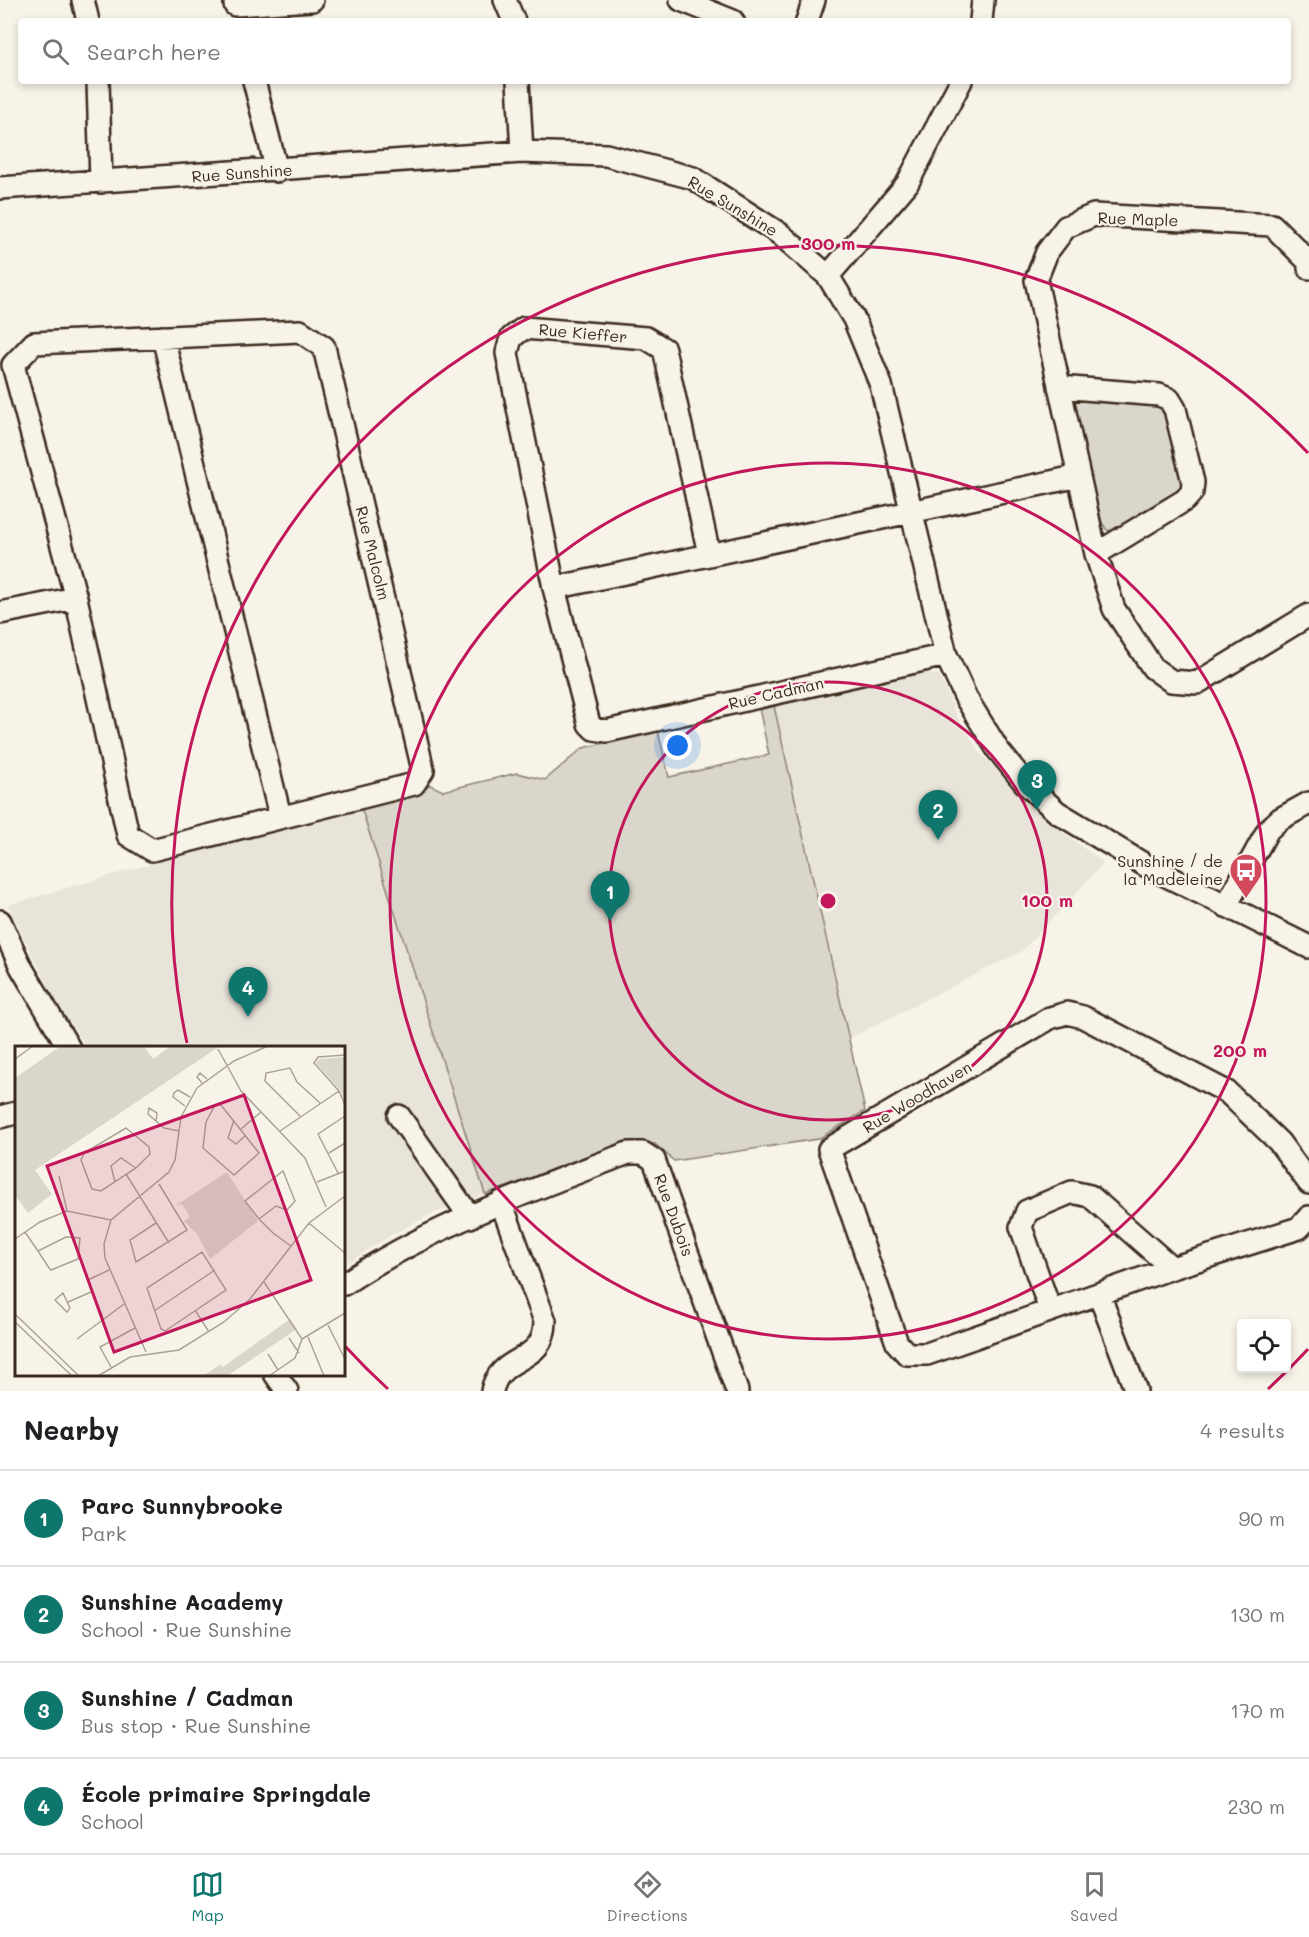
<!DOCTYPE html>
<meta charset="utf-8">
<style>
body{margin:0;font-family:Mali,sans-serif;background:#f2f2f2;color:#202124}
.controls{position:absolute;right:18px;bottom:18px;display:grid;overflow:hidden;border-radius:6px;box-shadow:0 3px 9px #0003}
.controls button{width:54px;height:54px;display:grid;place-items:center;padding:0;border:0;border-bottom:2px solid #e0e0e0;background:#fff;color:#202124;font:30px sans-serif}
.you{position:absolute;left:678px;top:746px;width:21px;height:21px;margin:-15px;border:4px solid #fff;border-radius:50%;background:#1a73e8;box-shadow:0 0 0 9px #1a73e833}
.badge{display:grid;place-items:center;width:39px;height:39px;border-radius:50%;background:#0f766e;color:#fff;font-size:20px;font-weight:700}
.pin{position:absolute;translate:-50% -50px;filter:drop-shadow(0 2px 3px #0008)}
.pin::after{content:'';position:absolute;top:32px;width:21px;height:18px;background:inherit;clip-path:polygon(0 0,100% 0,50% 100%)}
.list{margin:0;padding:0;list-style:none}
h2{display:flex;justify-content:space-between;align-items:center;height:78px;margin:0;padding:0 24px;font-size:26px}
h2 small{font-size:20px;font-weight:400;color:#757577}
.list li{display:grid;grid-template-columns:39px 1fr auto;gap:18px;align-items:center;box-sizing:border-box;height:96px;padding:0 24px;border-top:2px solid #e0e0e0}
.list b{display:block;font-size:22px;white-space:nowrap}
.list p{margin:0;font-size:20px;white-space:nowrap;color:#757577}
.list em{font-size:20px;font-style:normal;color:#757577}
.icon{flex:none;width:33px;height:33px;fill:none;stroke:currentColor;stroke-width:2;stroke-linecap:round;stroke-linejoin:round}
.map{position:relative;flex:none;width:1309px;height:1391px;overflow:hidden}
.search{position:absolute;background:#fff;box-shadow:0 3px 9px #0003;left:18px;right:18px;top:18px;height:66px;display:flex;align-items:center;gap:15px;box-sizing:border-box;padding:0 21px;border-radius:6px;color:#757577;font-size:22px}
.sheet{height:462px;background:#fff}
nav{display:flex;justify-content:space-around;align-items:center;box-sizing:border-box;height:84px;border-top:2px solid #e0e0e0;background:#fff;font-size:16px;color:#757577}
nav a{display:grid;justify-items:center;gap:3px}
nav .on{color:#0f766e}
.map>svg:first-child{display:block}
.built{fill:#e9e4d9}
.green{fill:#dbd6cb;stroke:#8b8074;stroke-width:1.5}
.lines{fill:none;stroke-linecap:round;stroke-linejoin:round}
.minor-casing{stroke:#3b2a1e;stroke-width:26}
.minor{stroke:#f7f3e8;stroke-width:21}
.ring{fill:none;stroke:#c2185b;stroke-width:3}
.labels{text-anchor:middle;stroke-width:4.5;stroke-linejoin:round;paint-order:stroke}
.street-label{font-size:16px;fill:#3b2a1e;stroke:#f7f3e8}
.poi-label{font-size:16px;fill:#3b2a1e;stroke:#f7f3e8;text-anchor:end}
.inset-road{fill:none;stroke:#aca397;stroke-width:1.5}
.view{fill:#c2185b;fill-opacity:0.15;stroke:#c2185b;stroke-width:3}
.inset-edge{fill:none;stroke:#3b2a1e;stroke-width:3}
.centre{fill:#c2185b;stroke:#f7f3e8;stroke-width:3}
.ring-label{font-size:18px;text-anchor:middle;font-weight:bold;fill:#c2185b;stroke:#f7f3e8;stroke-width:4.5;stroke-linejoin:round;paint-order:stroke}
</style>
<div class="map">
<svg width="1309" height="1391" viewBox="0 0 1309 1391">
<rect width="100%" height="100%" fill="#f7f3e8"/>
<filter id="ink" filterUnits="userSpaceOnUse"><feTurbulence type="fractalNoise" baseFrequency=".0167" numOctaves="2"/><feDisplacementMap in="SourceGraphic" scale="12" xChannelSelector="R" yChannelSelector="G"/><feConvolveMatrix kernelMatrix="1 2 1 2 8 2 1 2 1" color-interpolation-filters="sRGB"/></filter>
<g filter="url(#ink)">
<!-- built -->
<path class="built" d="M927,673L939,675L957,716L981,754L1042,817L1104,863L1022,951L848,1039L774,706Z
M360,804L485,1194L430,1215L391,1235L344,1265V1048L86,1047L48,987L8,905Z"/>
<!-- green -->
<path class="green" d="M1077,399L1164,406L1184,488L1116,531L1107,530L1102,523L1073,406Z
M774,706L865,1111L818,1139L674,1161L655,1144L642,1143L485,1194L360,804L426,783L443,791L517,773L545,780L583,748L658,731L669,777L769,755L759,708Z"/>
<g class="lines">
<defs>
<path id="minor" d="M83,0L88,21
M505,0L514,21
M681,0L733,21
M235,5L312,0
M807,21L814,0
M981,21L983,0
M98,81L101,182
M254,81L277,171
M518,81L522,152
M0,188L522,152L606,155L693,178L780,234L828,276L854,319L881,385L946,655L966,698L998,750L1025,783L1057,812L1145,865L1309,947
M1309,268L1308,261L1272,225L1094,215L1066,227L1047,252L1036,280L1096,554L1114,609L1153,668L1171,681L1197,683L1309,615
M828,276L907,184L961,81
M300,331L324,347L423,770L414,784L152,850L128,835L76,598L13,365L34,343Z
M163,337L280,816
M1059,387L1159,395L1169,399L1175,409L1193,482L1192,492L1185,500L1096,554
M709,554L664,349L646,338L524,328L511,338L507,353L554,588L589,724L594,729L607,731L946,655
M554,588L1079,476
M0,613L76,598
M1226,906L1268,830L1280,819L1309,803
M0,921L21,967L69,1048
M399,1116L470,1217
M0,1117L16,1113
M1309,1183L1279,1142L1227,1092L1083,1017L1067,1013L1050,1018L829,1149L897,1343L907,1354H927L1172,1268L1299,1228L1309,1217
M344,1284C430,1226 531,1191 628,1153H643L654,1160L737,1391
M1099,1294L1136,1391
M1050,1310L1021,1227L1027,1211L1072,1192L1090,1196L1172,1268
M275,1374L287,1391
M492,1391C500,1352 545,1366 545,1321L501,1202"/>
</defs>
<!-- minor casing -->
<use href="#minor" class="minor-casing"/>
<!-- minor -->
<use href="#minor" class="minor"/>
</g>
</g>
<!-- distance rings -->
<g class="ring">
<circle cx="828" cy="901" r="219"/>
<circle cx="828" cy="901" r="438"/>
<path d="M1308 1349A657 657 0 0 1 1268 1389M388 1389A657 657 0 0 1 344 1345M187 1043A657 657 0 0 1 1308 453"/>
</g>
<!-- icons -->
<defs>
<symbol id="bus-pin" viewBox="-11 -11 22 30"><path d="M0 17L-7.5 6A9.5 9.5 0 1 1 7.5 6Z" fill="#d1495b" stroke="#f7f3e8"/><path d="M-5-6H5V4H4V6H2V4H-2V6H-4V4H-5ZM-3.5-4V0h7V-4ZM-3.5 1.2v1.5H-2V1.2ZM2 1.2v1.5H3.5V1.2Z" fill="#fff"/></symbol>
</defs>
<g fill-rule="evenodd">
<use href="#bus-pin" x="1227" y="851" width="38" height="52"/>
</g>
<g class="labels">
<!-- street labels -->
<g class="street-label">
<text transform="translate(242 173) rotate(-4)" y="6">Rue Sunshine</text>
<text transform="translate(733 206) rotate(31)" y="6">Rue Sunshine</text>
<text transform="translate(1138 219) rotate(2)" y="6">Rue Maple</text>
<text transform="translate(583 333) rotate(5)" y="6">Rue Kieffer</text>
<text transform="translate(373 553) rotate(76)" y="6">Rue Malcolm</text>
<text transform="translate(776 693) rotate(-13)" y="6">Rue Cadman</text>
<text transform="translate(917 1097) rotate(-31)" y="6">Rue Woodhaven</text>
<text transform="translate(674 1215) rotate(70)" y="6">Rue Dubois</text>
</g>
<!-- poi labels -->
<g class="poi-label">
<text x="1223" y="867">Sunshine / de<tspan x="1223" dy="18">la Madeleine</tspan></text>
</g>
</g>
<!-- overview -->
<g transform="translate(15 1046)">
<rect width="330" height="330" fill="#f7f3e8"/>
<path d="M46,0H129L138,13L156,0H205L20,124L37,148L13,167L0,149V32ZM330,11V56L325,44L301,17L304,13ZM212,126L243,175L195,213L182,188L169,175L175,171L167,158L160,160ZM275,273L282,283L212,330H188L206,318L208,321Z" fill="#dbd6cb"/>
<path class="inset-road" d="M203,3L226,45L290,112L311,161M330,9L303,11L299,17L324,45L330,59M0,13L18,0M187,37L182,31L185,27L192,33M200,59H206L244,107L219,129L188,102L191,76ZM170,60L158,51L159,47L163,44L175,51M286,71L250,35L251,27L275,22L282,36L305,57M219,74L213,92L221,98L231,89M141,75L142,67L134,62L133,68L149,82L164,85M111,82L134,101L135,108L121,122L86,145L77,143L66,114L69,107ZM226,83L246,66M265,85L324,45M314,107L330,97M323,127L303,88L330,70M111,128L154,197M44,130L52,165M100,136L96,120L106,112L121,122M302,136L330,125M244,173L261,160L272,164L280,155L268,125L230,155L244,173L258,187L276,200M141,177L115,194L121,216L172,184L144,138M294,177L330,207M10,186L23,205L34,222L36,224L63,213L65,192L51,191L23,205M0,193L25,176L52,165L96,174M187,206L211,244L150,285L146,283L132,242ZM249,236L287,293L280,312L254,330M48,247L55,262L52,266L40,254ZM53,256L76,246M180,264L194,286M139,265L200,224M0,268L64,330M88,272L73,234L94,224M0,276L57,330M313,279L330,313M293,291L309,330M274,292L284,307M62,293L109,258M287,293L330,267M131,306L90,212L89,198L96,174L154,126L160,114L166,71L182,42L219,15L253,0M253,308L263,324M96,321L85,301L120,282M83,330L115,311L164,304L209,276L235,253L294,177L330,150"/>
<path class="view" d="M229,49L296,234L99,306L32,120Z"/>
<rect width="330" height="330" class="inset-edge"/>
</g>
<circle cx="828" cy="901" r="9" class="centre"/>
<g class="ring-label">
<text x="828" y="250">300 m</text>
<text x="1047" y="907">100 m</text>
<text x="1240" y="1057">200 m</text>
</g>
</svg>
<div class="controls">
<button><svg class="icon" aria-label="locate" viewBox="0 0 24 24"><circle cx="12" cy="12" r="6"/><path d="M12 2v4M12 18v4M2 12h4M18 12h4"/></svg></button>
</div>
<div class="you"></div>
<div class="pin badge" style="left:610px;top:921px">1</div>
<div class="pin badge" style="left:938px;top:840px">2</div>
<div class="pin badge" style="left:1037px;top:810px">3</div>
<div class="pin badge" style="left:248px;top:1017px">4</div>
<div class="search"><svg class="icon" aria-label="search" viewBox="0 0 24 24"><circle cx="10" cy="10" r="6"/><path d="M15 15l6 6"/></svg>Search here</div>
</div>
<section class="sheet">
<h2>Nearby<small>4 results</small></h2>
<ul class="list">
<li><span class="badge">1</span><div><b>Parc Sunnybrooke</b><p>Park</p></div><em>90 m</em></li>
<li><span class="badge">2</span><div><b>Sunshine Academy</b><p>School · Rue Sunshine</p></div><em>130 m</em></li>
<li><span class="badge">3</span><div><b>Sunshine / Cadman</b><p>Bus stop · Rue Sunshine</p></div><em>170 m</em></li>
<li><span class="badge">4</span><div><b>École primaire Springdale</b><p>School</p></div><em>230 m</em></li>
</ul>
</section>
<nav>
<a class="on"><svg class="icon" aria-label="map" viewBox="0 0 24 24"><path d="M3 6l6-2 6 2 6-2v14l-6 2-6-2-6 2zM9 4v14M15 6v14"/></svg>Map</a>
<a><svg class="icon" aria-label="directions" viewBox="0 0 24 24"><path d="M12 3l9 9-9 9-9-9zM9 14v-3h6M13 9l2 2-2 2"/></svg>Directions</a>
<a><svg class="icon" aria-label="saved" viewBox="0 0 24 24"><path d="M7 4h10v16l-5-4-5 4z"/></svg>Saved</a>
</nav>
